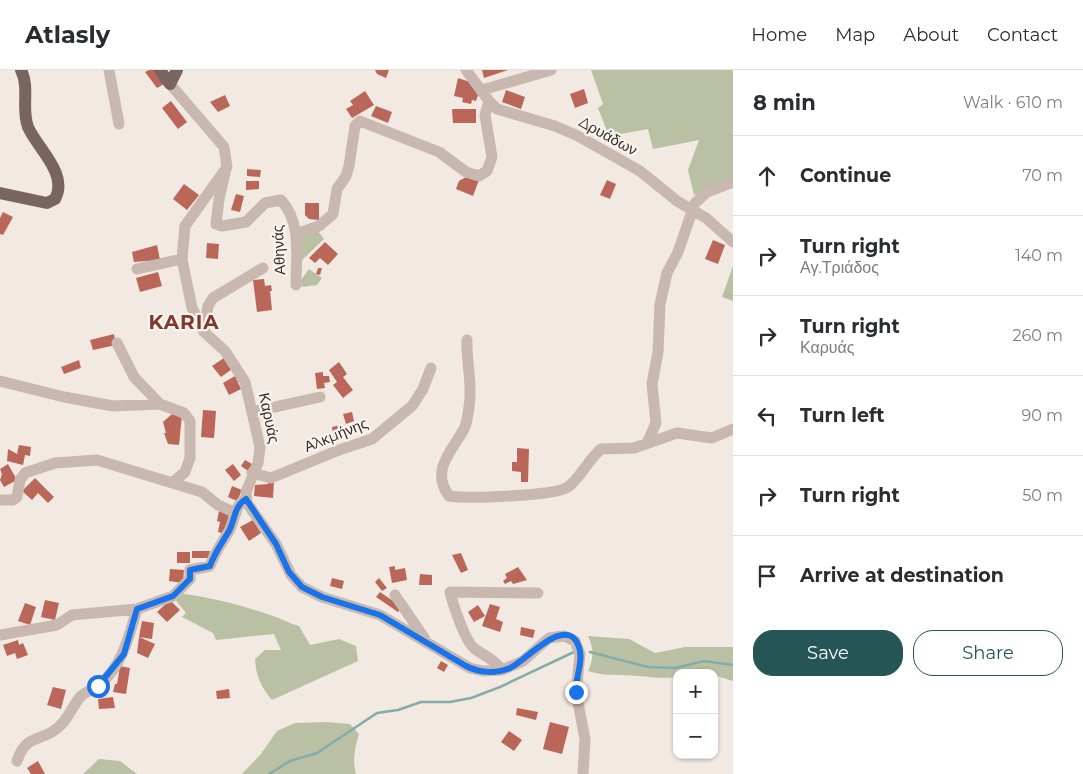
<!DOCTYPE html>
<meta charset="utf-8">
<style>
body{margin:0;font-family:Montserrat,sans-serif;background:#f2f2f3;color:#2b2b33}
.controls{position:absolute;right:15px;bottom:15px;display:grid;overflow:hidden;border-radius:10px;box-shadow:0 1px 4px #0004}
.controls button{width:45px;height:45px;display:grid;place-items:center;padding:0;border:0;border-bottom:1px solid #e1e1e2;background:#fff;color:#2b2b33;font:25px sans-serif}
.stop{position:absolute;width:15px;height:15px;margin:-11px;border:4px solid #1a73e8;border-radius:50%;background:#fff}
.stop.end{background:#1a73e8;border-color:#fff;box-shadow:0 1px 5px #0008}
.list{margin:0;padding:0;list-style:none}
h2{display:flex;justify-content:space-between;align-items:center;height:65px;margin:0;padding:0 20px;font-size:21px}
h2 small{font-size:16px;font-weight:400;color:#7c7c81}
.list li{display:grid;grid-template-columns:32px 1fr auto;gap:15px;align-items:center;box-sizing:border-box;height:80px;padding:0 20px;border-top:1px solid #e1e1e2}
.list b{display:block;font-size:19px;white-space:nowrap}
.list p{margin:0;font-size:16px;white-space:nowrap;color:#7c7c81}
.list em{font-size:16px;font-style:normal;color:#7c7c81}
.actions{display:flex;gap:10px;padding:15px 20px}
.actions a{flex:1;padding:11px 0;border:1px solid #255655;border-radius:20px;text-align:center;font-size:18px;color:#255655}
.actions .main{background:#255655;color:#fff}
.icon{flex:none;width:28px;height:28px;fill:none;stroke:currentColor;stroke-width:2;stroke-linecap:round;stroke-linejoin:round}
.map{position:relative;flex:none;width:733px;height:704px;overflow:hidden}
header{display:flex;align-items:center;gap:30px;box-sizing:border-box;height:70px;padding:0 25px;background:#fff;border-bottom:1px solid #e1e1e2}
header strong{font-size:24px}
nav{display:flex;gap:28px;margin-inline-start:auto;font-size:18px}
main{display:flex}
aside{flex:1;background:#fff}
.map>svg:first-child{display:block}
.green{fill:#b9c0a3}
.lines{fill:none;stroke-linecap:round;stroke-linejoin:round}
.stream{stroke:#84acaa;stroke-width:2.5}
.building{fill:#ba6658}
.minor{stroke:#c9b8af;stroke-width:11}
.major{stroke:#79655f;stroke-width:12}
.route{stroke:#1a73e8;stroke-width:6}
.labels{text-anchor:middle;stroke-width:4.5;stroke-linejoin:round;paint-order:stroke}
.street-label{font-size:15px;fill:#382f2c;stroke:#f9f3ee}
.district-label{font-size:20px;font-weight:bold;letter-spacing:1px;fill:#7f392d;stroke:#f9f3ee}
</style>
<header>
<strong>Atlasly</strong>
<nav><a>Home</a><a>Map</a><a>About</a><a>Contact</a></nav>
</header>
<main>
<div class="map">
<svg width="733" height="704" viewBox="0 0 733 704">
<rect width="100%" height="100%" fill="#f1e9e2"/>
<!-- green -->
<path class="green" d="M591,0H733V110L720,113L694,125L688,100L699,70L653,79L648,59L609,66L598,38L603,34Z
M318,161L324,169L299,193L298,168Z
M733,196V231L722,227Z
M309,199L322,208L317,215L302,217L301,210Z
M179,523C209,527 241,535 270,545C280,548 288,553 299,556L310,575L339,569L356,576L358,591L272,630C261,617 256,606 255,589L265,580H281L274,564L216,570L213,563L182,547L186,543L174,528Z
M588,566L629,569L655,583L685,577H733V611L714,605V603H677V607C663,609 652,607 638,606C620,604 605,607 588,601C594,588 594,579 588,566Z
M326,652L350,654L359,664C355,677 352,690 356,704H242L261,684L277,661L295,653Z
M99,689L120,691L137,704H83Z"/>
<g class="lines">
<!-- stream -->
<path class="stream" d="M590,582L648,597L675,598L704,591L733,595
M269,704L290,691L317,683L377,643L398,640L421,632H450L471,628L500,617L576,581"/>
</g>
<!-- building -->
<path class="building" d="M149,0H156L164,14L157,18L145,2Z
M375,0H389L386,8L377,4Z
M482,0H508L484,8Z
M458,8L470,12L478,25L476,31L472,30L471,34L462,32L463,28L454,26Z
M584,19L588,33L575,38L570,24Z
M506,20L525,27L521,39L502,32Z
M365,21L374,35L352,48L346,39L353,35L350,31Z
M225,25L230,36L218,42L210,32Z
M171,31L187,52L178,59L162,38Z
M376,36L392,42L388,53L371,46Z
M452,39H476V53H453Z
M247,99L261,100L260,107L247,106Z
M468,106L479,110L473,126L456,119L459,111Z
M607,110L616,114L610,129L600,125Z
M246,111H259V119L246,120Z
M184,114L199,125L187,140L173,129Z
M236,124L244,126L240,142L231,140Z
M305,133H319V150L309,149L305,145Z
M3,142L13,147L3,165L0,164V148Z
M713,170L725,175L718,194L705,189Z
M325,172L338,184L328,195L320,188L315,193L309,188Z
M207,173L219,174L218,189L206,188Z
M157,175L160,190L134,192L132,182Z
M318,198H322L320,205L316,204Z
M158,202L162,216L140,222L136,208Z
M264,209L265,216L271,215L272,221H270L272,240L257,242L253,210Z
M114,264L116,275L93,280L90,270Z
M224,288L232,299L221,307L212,296Z
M79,290L81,298L64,304L61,297Z
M339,292L347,304L343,307L353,320L343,328L333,315L337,312L329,300Z
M323,302V306H329L330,312L324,313L325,318L317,319L315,303Z
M235,306L241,319L229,325L223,313Z
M203,340L216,341L214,368L201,367Z
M352,342L354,351L346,354L343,344Z
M172,344L182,345L179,375L168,374L164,363H166L163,352Z
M340,355L342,370L334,371L332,357Z
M19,375L31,377L30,386L25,385L23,395L7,391L8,379L17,384Z
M517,378L529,379L528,412H521V402L512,401V392H517Z
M245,390L252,394L248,401L241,396Z
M8,394L17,410L4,417L0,410L2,404L0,399Z
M233,394L241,405L234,411L225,400Z
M35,408L54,427L48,433L38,423L32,430L22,421Z
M268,411H274L273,428L254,426L255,415L268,414Z
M232,416L242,420L237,431L228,427Z
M219,441L229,443L226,464L218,462L220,452L217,451Z
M253,450L261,463L249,471L240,457Z
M192,481H210L208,488H192Z
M177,482H190V493H177Z
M461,483L468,500L461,503L452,485Z
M395,496V500L405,498L407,510L392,513L389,497Z
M518,497L527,510L513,514L511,511L505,514L503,511L507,508L505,504Z
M170,499L184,500L183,513L169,511Z
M420,504L432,505V515H419Z
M332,508L344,511L342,519L330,516Z
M379,508L387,518L382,521L375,512Z
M380,522L402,537L398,542L376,527Z
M45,530L59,533L55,550L41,547Z
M170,530L180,540L167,552L157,542Z
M25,533L36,537L30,555L18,551Z
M490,534L500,537L496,549L503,552L500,562L482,556Z
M478,535L485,546L474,552L468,542Z
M142,551L154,553L152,569L139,567Z
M521,557L535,560L533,568L520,565Z
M139,567L155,574L148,588L137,583Z
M18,570L19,575L23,573L28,585L17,589L15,583L7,586L3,575Z
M441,591L448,595L444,602L437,598Z
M120,596L130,598L126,624L113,622L115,614H117Z
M53,617L66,620L61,639L47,635Z
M229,619L230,628L217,629L216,621Z
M113,627L115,638L99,639L98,629Z
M517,638L538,642L536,650L516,645Z
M550,652L569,657L562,684L543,679Z
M509,661L522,670L514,681L501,672Z
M38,691L45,704H31L27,698Z"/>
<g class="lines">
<!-- minor -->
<path class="minor" d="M109,0L119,54
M466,0L489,31L497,39L555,56L578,66L640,101L677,131L706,148L733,172
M170,14L224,77L227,97L185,156L182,189L192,238L204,262L225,281L245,312L260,377L258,393L246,422L247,433L276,474L291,505L302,517L322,527L380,545L470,598L483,601L502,600L523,591L549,568L564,566L575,571L580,584L576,622L585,669L583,704
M482,20L551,0
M225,103L219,129L216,154L222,156L246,152L265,133L281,130C302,153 296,186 296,215
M296,164L319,156L333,144L337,119L346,106L349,96L355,56L360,51L439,82L466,102L479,106L487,101L492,87L485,45L489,31
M137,199L182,189
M204,262L208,236L213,228L263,198
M467,270C466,292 473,315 469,337C468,344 467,353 464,359C452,381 430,400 449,426C466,429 555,426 568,417C581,407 588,390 601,379L634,378L677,363L712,368L733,359
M117,273L134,307L160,334
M0,311L64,327L113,336L160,334L184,343L190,351V388L185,402L172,413
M252,342L320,327
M647,373L656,353L652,314L658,282L660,234L667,203L678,182L695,133L707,122L733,112
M252,403L271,408L339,380L372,369L412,336L423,319L431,298
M0,430H13L17,427L20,410L25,403L55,393L97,390L202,422L218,435L236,443
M395,525L425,569
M0,565L57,555L72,545L137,539L173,526L190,509V500L210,496C215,482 222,473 229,461C235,450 234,437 245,429
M502,600C494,589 486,587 475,579C465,572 453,534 450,522L538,523
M17,691C26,664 40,672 56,659C68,651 72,636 81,626C86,621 93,620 98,616C122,597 129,567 137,539"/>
<!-- major -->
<path class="major" d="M160,0L170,14L177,0
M0,123L47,133L55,129C69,104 37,78 28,57C21,39 30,18 21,0"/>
</g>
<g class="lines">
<!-- route -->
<path class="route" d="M98,616L124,584L137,539L173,526L190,509V500L210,496C215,482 222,473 229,461C235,450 234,436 246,429L276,474L289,502L302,517L322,527L380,545L466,596C479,603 496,604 510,598C525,592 567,542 579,577C584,591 575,608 576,622"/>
</g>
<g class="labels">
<!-- street labels -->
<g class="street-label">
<text transform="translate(608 66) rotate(29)" y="5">Δρυάδων</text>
<text transform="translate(279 180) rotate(-93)" y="5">Αθηνάς</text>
<text transform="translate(269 348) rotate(78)" y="5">Καρυάς</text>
<text transform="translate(336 365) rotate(-22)" y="5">Αλκμήνης</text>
</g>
<!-- district labels -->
<g class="district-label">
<text x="184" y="259">KARIA</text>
</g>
</g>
</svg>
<div class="controls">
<button>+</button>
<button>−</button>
</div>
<div class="stop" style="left:98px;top:616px"></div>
<div class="stop end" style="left:576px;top:622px"></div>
</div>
<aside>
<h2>8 min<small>Walk · 610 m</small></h2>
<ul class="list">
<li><svg class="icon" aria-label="ahead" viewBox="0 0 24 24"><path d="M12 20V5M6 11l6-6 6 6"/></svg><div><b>Continue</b></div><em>70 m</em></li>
<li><svg class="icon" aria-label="right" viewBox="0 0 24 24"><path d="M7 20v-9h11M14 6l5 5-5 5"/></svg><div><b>Turn right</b><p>Αγ.Τριάδος</p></div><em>140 m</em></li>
<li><svg class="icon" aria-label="right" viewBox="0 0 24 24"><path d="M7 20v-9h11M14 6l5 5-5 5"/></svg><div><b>Turn right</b><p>Καρυάς</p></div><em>260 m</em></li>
<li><svg class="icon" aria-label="left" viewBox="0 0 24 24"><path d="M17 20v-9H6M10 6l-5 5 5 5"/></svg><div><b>Turn left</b></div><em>90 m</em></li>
<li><svg class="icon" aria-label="right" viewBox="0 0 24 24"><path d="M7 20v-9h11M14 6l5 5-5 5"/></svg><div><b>Turn right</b></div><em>50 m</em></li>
<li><svg class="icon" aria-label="arrive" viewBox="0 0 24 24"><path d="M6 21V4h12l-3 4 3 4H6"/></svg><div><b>Arrive at destination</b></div></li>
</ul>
<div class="actions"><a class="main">Save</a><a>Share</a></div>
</aside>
</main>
